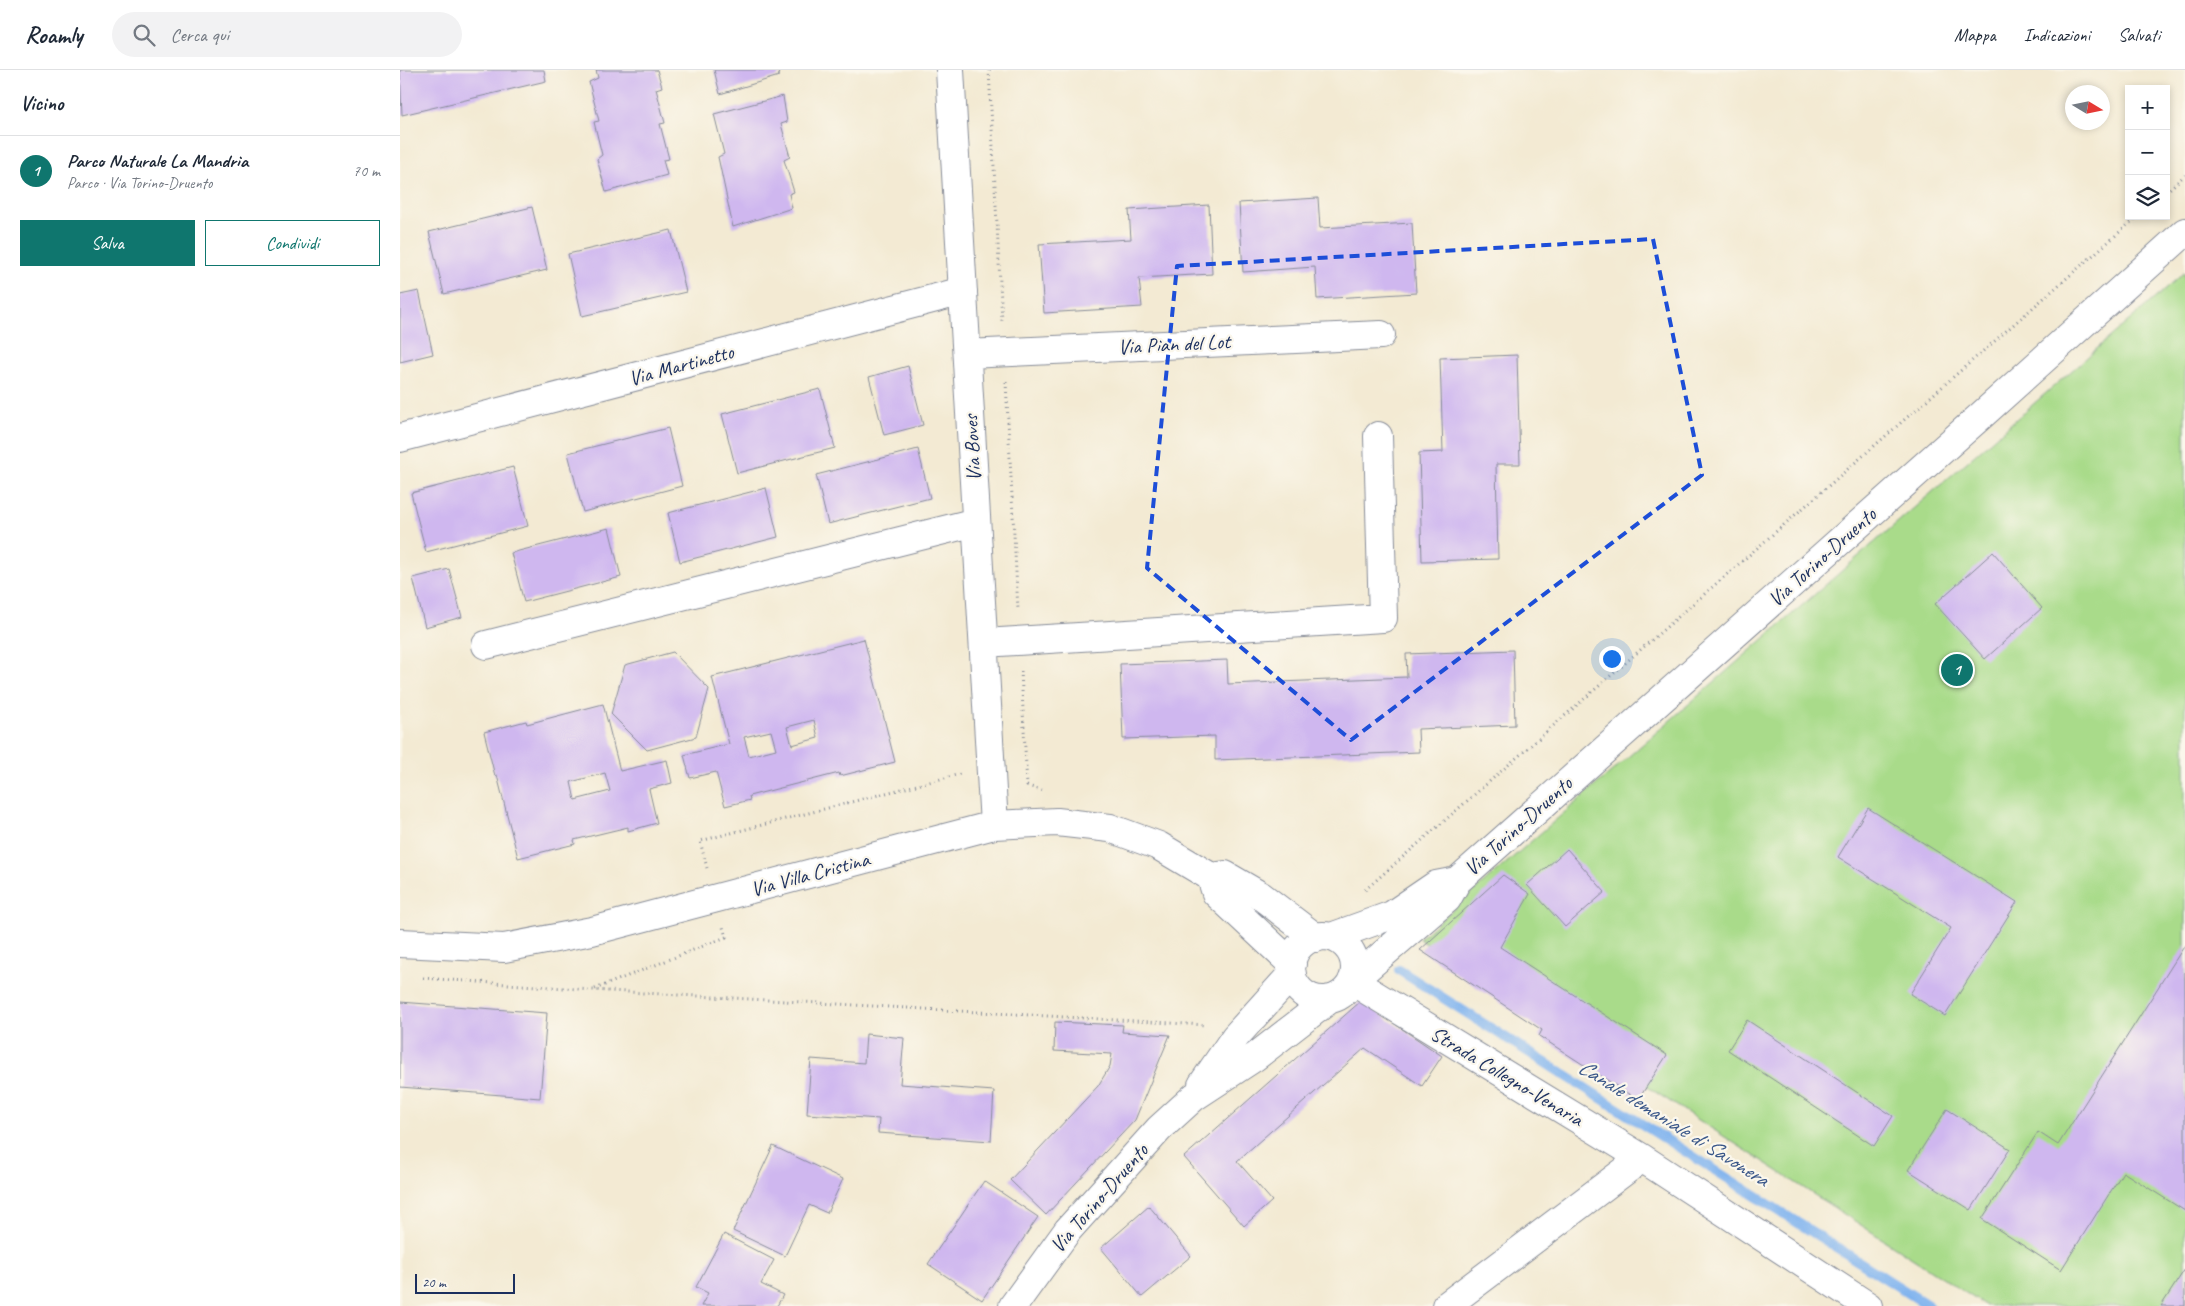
<!DOCTYPE html>
<html lang="it">
<meta charset="utf-8">
<style>
body{margin:0;font-family:Caveat,sans-serif;background:#f2f2f3;color:#1f2937}
.controls{position:absolute;right:15px;top:15px;display:grid;overflow:hidden;border-radius:0px;box-shadow:0 2px 8px #0003}
.controls button{width:45px;height:45px;display:grid;place-items:center;padding:0;border:0;border-bottom:1px solid #e0e1e3;background:#fff;color:#1f2937;font:25px sans-serif}
.compass{position:absolute;left:1665px;top:15px;width:45px;height:45px;border-radius:50%;background:#fff;box-shadow:0 2px 8px #0003;rotate:100deg}
.scale{position:absolute;left:15px;bottom:12px;width:100px;box-sizing:border-box;padding-left:5px;border:2px solid #1b2f5e;border-top:0;font-size:14px;line-height:18px;white-space:nowrap;color:#1b2f5e;-webkit-text-stroke:4px #fbf7ec;paint-order:stroke}
.you{position:absolute;left:1211px;top:588px;width:18px;height:18px;margin:-12px;border:4px solid #fff;border-radius:50%;background:#1a73e8;box-shadow:0 0 0 8px #1a73e833}
.badge{display:grid;place-items:center;width:32px;height:32px;border-radius:50%;background:#0f766e;color:#fff;font-size:16px;font-weight:700}
.pin{position:absolute;translate:-50% -50%;border:2px solid #fff;box-shadow:0 1px 5px #0006}
.list{margin:0;padding:0;list-style:none}
h2{display:flex;justify-content:space-between;align-items:center;height:65px;margin:0;padding:0 20px;font-size:21px}
h2 small{font-size:16px;font-weight:400;color:#747a83}
.list li{display:grid;grid-template-columns:32px 1fr auto;gap:15px;align-items:center;box-sizing:border-box;height:70px;padding:0 20px;border-top:1px solid #e0e1e3}
.list b{display:block;font-size:19px;white-space:nowrap}
.list p{margin:0;font-size:16px;white-space:nowrap;color:#747a83}
.list em{font-size:16px;font-style:normal;color:#747a83}
.actions{display:flex;gap:10px;padding:15px 20px}
.actions a{flex:1;padding:11px 0;border:1px solid #0f766e;border-radius:0px;text-align:center;font-size:18px;color:#0f766e}
.actions .main{background:#0f766e;color:#fff}
.icon{flex:none;width:28px;height:28px;fill:none;stroke:currentColor;stroke-width:2;stroke-linecap:round;stroke-linejoin:round}
.map{position:relative;flex:none;width:1785px;height:1236px;overflow:hidden}
header{display:flex;align-items:center;gap:30px;box-sizing:border-box;height:70px;padding:0 25px;background:#fff;border-bottom:1px solid #e0e1e3}
header strong{font-size:24px}
nav{display:flex;gap:28px;margin-inline-start:auto;font-size:18px}
.search{width:350px;height:45px;background:#f2f2f3;display:flex;align-items:center;gap:12px;box-sizing:border-box;padding:0 18px;border-radius:28px;color:#747a83;font-size:19px}
main{display:flex}
aside{flex:1;background:#fff}
.map>svg:first-child{display:block}
.green{fill:#a9db8a;stroke:#628574}
.lines{fill:none;stroke-linecap:round;stroke-linejoin:round}
.stream{stroke:#81b4ee;stroke-width:10}
.building{fill:#cfb7ef;fill-rule:evenodd}
.minor-casing{stroke:#878c98;stroke-width:30}
.path{stroke:#878c98;stroke-width:3;stroke-dasharray:1 4;stroke-linecap:butt}
.minor{stroke:#fff;stroke-width:28}
.marked{fill:none;stroke:#1d4ed8;stroke-width:4;stroke-dasharray:10 6;stroke-linejoin:round}
.labels{text-anchor:middle;stroke-width:4.5;stroke-linejoin:round;paint-order:stroke}
.street-label{font-size:21px;fill:#1b2f5e;stroke:#fbf7ec}
.water-label{font-size:22px;font-style:italic;fill:#3a5789;stroke:#fbf7ec}
</style>
<header>
<strong>Roamly</strong>
<div class="search"><svg class="icon" aria-label="search" viewBox="0 0 24 24"><circle cx="10" cy="10" r="6"/><path d="M15 15l6 6"/></svg>Cerca qui</div>
<nav><a>Mappa</a><a>Indicazioni</a><a>Salvati</a></nav>
</header>
<main>
<aside>
<h2>Vicino<small></small></h2>
<ul class="list">
<li><span class="badge">1</span><div><b>Parco Naturale La Mandria</b><p>Parco · Via Torino-Druento</p></div><em>70 m</em></li>
</ul>
<div class="actions"><a class="main">Salva</a><a>Condividi</a></div>
</aside>
<div class="map">
<svg width="1785" height="1236" viewBox="0 0 1785 1236">
<rect width="100%" height="100%" fill="#fbf7ec"/>
<filter id="ink" filterUnits="userSpaceOnUse"><feTurbulence type="fractalNoise" baseFrequency=".02" numOctaves="2"/><feDisplacementMap in="SourceGraphic" scale="10" xChannelSelector="R" yChannelSelector="G"/><feConvolveMatrix kernelMatrix="1 2 1 2 8 2 1 2 1" color-interpolation-filters="sRGB"/></filter>
<filter id="wash" filterUnits="userSpaceOnUse"><feTurbulence type="fractalNoise" baseFrequency=".0096" numOctaves="4" result="noise"/><feDisplacementMap in="SourceGraphic" scale="20" xChannelSelector="R" yChannelSelector="G"/><feGaussianBlur stdDeviation="1.12" result="paint"/><feColorMatrix in="noise" values="0 0 0 0 0 0 0 0 0 0 0 0 0 0 0 0 0 1.4 0 .05"/><feComposite in="paint" operator="in"/></filter>
<g filter="url(#wash)">
<rect width="100%" height="100%" fill="#f3ead3"/>
<!-- green -->
<path class="green" d="M1785,202V1236H1586L1019,869Z"/>
<g class="lines">
<!-- stream -->
<path class="stream" d="M999,900L1529,1236"/>
</g>
<g id="blocks">
<!-- building -->
<path class="building" d="M0,0H144L146,11L2,45Z
M196,0H257L262,17L256,19L265,53L260,54L269,89L263,90L267,105L206,122L197,89L202,85L194,52L199,51L189,12L198,8Z
M314,0H378L379,6L320,24Z
M383,26L387,52L381,54L390,87L384,90L394,122L389,124L392,138L333,157L318,87L324,84L314,44Z
M918,128L920,158L1012,153L1016,223L917,229L915,197L843,202L839,133Z
M809,135L812,204L739,208L742,237L644,243L639,174L731,169L729,140Z
M132,137L147,200L44,224L29,162Z
M271,160L286,222L182,246L168,184Z
M19,221L33,284L0,292V225Z
M1117,285L1120,394H1096L1098,489L1022,491L1019,383L1043,382L1040,288Z
M508,296L523,355L484,365L469,307Z
M420,319L435,378L337,403L322,344Z
M268,358L282,416L183,442L168,383Z
M518,379L530,428L428,454L416,405Z
M113,397L128,456L26,482L11,423Z
M366,418L378,467L280,492L268,443Z
M209,458L221,507L124,532L111,483Z
M1593,482L1642,538L1585,589L1535,534Z
M49,499L62,547L25,557L13,508Z
M464,569L495,692L440,706L439,703L349,726L350,730L325,736L316,702L290,708L284,685L329,674L312,607ZM414,650L418,668L392,675L387,657ZM371,661L376,679L349,686L344,667Z
M1113,580L1115,655L1018,659L1019,682L815,690V666L723,669L720,594L827,590L828,614L1007,607L1006,584Z
M273,582L309,619L296,667L247,680L211,644L225,595Z
M203,634L220,701L267,690L272,713L249,719L257,753L228,761V757L174,770L175,774L118,788L97,705L95,706L84,662L126,651L127,654ZM205,703L210,721L175,730L171,712Z
M1468,738L1617,832L1545,946L1510,924L1551,858L1438,787Z
M1167,779L1205,822L1165,857L1127,815Z
M1103,805L1130,824L1100,877L1267,985L1238,1030L1139,966L1142,960L1020,880Z
M1785,875V1141L1723,1102L1661,1200L1582,1149L1638,1062L1658,1075Z
M961,931L1042,986L1022,1016L965,978L837,1091L872,1131L844,1156L784,1087Z
M0,932L147,943L140,1028L0,1017Z
M1347,950L1493,1046L1474,1076L1328,980Z
M655,952L723,955L722,962L770,965L735,1050L646,1145L610,1110L698,1016L710,996L712,984L654,981Z
M466,964L504,968L500,1014L594,1021L591,1071L478,1063L479,1049L407,1044L411,989L464,993Z
M1547,1039L1610,1079L1571,1140L1508,1100Z
M373,1076L443,1109L427,1143L409,1135L385,1186L333,1161Z
M584,1111L638,1147L582,1230L528,1194Z
M749,1136L791,1186L742,1227L701,1178Z
M324,1164L374,1190L361,1214L383,1225L377,1236H301L308,1223L296,1217Z
M1785,1199V1236H1761Z"/>
</g>
</g>
<g filter="url(#ink)">
<use href="#blocks" fill-opacity="0" stroke="#878c98" stroke-width="1"/>
<g class="lines">
<defs>
<path id="minor" d="M550,0L594,755
M567,284L981,265
M0,368L563,221
M584,573L983,548L978,366
M86,575L576,452
M811,807L816,823L892,894
M891 898a32 32 0 1 1 64 0a32 32 0 1 1-64 0Z
M931,867L992,845L1036,815L1057,811
M0,873L104,878L192,861L594,755L657,752L710,758L759,776L811,807L825,805L861,826L916,868
M952,911L1047,829L1057,811L1584,343L1785,162
M952,911L1242,1088L1468,1236
M802,1015L835,967L892,904
M613,1236L668,1160L759,1059L794,1027L855,987L930,929
M1046,1236L1242,1088"/>
</defs>
<!-- minor casing -->
<use href="#minor" class="minor-casing"/>
<!-- path -->
<path class="path" d="M589,0L602,251
M1766,122L1785,105
M606,312L618,540
M621,601L627,716L642,720
M307,798L300,771L560,704
M965,820L1738,146
M23,908L192,920L805,955
M195,919L326,867L323,857"/>
<!-- minor -->
<use href="#minor" class="minor"/>
</g>
</g>
<!-- marked area -->
<path class="marked" d="M1253,169L1302,405L951,670L747,498L777,196Z"/>
<g class="labels">
<!-- street labels -->
<g class="street-label">
<text transform="translate(774 274) rotate(-3)" y="7">Via Pian del Lot</text>
<text transform="translate(281 295) rotate(-15)" y="7">Via Martinetto</text>
<text transform="translate(572 378) rotate(-93)" y="7">Via Boves</text>
<text transform="translate(1422 487) rotate(-42)" y="7">Via Torino-Druento</text>
<text transform="translate(1118 756) rotate(-42)" y="7">Via Torino-Druento</text>
<text transform="translate(410 804) rotate(-15)" y="7">Via Villa Cristina</text>
<text transform="translate(1107 1006) rotate(31)" y="7">Strada Collegno-Venaria</text>
<text transform="translate(699 1128) rotate(-49)" y="7">Via Torino-Druento</text>
</g>
<!-- water labels -->
<g class="water-label">
<text transform="translate(1274 1052) rotate(32)" y="8">Canale demaniale di Savonera</text>
</g>
</g>
</svg>
<div class="controls">
<button>+</button>
<button>−</button>
<button><svg class="icon" aria-label="layers" viewBox="0 0 24 24"><path d="M12 4l9 5-9 5-9-5zM3 14l9 5 9-5"/></svg></button>
</div>
<svg class="compass" viewBox="-18 -18 36 36"><path d="M0-13l5 13h-10z" fill="#e53935"/><path d="M0 13l5-13h-10z" fill="#747a83"/></svg>
<div class="scale">20 m</div>
<div class="you"></div>
<div class="pin badge" style="left:1557px;top:600px">1</div>
</div>
</main>
